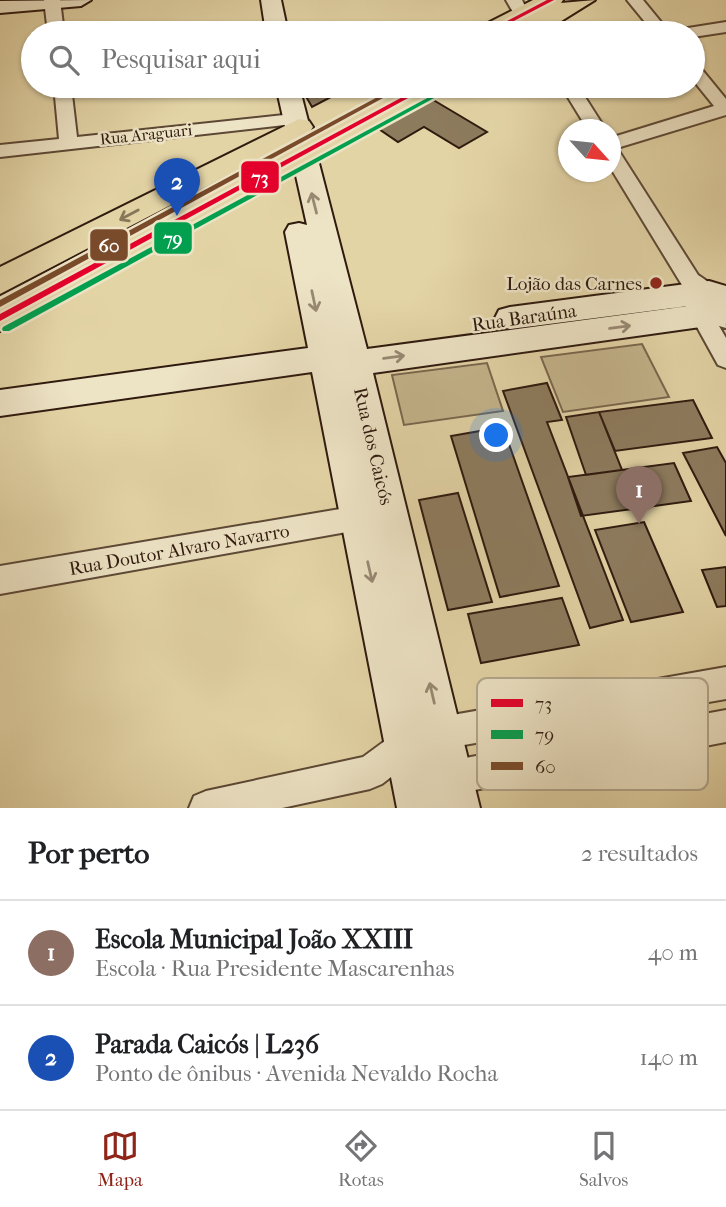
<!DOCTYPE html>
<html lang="pt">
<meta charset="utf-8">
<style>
body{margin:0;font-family:"IM FELL French Canon",serif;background:#f6f6f6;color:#202124}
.compass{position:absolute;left:558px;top:119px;width:63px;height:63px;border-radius:50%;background:#fff;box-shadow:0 2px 5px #0004;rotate:117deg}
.you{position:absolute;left:497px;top:436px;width:24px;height:24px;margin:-18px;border:5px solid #fff;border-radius:50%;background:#1a73e8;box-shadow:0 0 0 10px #1a73e833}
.badge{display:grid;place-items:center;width:46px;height:46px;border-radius:50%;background:#8f2418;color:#fff;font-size:23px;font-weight:700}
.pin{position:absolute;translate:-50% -58px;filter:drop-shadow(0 2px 4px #0008)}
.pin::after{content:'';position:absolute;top:37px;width:24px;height:21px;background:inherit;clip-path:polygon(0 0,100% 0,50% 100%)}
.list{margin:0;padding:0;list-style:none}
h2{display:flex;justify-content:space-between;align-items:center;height:91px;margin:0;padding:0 28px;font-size:30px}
h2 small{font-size:23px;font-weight:400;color:#757577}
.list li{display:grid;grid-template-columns:46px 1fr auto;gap:21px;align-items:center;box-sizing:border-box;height:105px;padding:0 28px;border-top:2px solid #e0e0e0}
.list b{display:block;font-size:26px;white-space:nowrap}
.list p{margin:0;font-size:23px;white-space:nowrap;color:#757577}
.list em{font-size:23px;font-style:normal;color:#757577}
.icon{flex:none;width:38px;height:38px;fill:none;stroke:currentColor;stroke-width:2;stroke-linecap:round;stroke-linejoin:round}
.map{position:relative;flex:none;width:726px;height:808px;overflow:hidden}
.search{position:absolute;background:#fff;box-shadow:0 2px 5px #0004;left:21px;right:21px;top:21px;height:77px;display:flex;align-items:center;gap:18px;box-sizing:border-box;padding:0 24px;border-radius:38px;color:#757577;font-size:26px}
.sheet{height:301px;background:#fff}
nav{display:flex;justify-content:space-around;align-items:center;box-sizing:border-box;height:98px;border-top:2px solid #e0e0e0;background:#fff;font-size:19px;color:#757577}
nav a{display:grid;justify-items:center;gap:4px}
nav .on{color:#8f2418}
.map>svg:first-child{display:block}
.green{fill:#c4b48c;stroke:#7a674e;stroke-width:2}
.building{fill:#8d7b5e;stroke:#2f1a0f;stroke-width:2}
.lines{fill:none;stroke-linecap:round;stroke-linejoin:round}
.street-casing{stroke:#5c4835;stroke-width:4}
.secondary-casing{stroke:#2f1a0f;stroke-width:4}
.highway-casing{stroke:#2f1a0f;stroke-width:4}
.street{fill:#ede3c5;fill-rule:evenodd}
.secondary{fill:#ede3c5;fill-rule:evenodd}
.highway{fill:#e3d4a6;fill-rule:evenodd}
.bus-1-casing{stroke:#ede3c5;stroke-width:5}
.bus-2-casing{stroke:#ede3c5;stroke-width:5}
.bus-3-casing{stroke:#ede3c5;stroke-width:5}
.bus-1{fill:#e4002b;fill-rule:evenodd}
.bus-2{fill:#029f4e;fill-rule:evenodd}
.bus-3{fill:#7a4b2a;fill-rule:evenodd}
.oneway{stroke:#988973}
.oneway2{stroke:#89775a}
.poi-dot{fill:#8f2418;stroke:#ede3c5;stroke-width:2.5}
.labels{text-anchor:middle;stroke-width:5;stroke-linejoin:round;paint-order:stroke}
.far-street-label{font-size:16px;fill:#2f1a0f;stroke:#ede3c5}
.poi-label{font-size:19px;fill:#2f1a0f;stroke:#ede3c5;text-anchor:end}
.street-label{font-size:19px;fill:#2f1a0f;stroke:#ede3c5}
.key{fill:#ede3c5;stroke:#b4a78e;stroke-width:2}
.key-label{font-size:19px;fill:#2f1a0f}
.line-badge{stroke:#ede3c5;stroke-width:2.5}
.badge-label{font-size:19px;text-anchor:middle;font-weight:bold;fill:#fff}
</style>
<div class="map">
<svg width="726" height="808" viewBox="0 0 726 808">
<rect width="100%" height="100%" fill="#e3d4a6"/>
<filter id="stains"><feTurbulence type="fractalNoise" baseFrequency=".00286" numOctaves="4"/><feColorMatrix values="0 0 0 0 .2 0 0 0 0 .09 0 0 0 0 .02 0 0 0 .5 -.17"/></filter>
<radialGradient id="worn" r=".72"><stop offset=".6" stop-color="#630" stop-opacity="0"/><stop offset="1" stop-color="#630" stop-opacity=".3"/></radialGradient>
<!-- green -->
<path class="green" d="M642,344L669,397L563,412L541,357Z
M487,363L503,411L404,425L392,375Z"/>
<!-- building -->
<path class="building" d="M300,86H352L312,107Z
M430,98L487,132L459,148L424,127L398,142L376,127Z
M547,383L562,420L547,422L623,620L590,628L503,391Z
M693,400L712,438L615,451L599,412Z
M599,412L622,470L586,475L566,417Z
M503,427L559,586L500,597L451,436Z
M717,447L726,463V536L683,453Z
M674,463L691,501L581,516L568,477Z
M458,493L492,602L448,610L419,500Z
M644,522L683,612L631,622L595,530Z
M726,567V606L717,607L702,570Z
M562,598L579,645L481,663L468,614Z"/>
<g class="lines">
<defs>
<path id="street" d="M44,0H60L64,33H48Z
M506,0H522L530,16L527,19H517Z
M627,0H643L670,33H654Z
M726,22V32L693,37V33H680L688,28Z
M693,65L699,66L726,99V115L617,148L698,275C722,290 726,300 726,328L719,326L726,338V368L718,365L681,298L690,291L682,285L610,167V138L714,106L693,80Z
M54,86H71L77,137L293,114L302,119L293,124L0,157V145L59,139Z
M561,86H578L606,130H588Z
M358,506L368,509L372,518L368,527L358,530L0,594V566Z
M726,667V699L441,749L417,757L382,784L370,789L282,808H189L194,796L206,791L363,757L397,732L441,717Z
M726,710V742L438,797L426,792L421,780L426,768L438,763Z"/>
<path id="secondary" d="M91,0L81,6L0,13V1Z
M261,0H281L288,33H266Z
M276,86H299L367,349L711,303L510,329L499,326L495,318L499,310L510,307L709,281L726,286V323L722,324L373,373L480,808H397L312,372L0,416V390L308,348L285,232L289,225L299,223L307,225Z"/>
<path id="highway" d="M533,0H563L561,3L595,0L542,33H523L520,29L523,24L505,33H475L478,28Z
M407,86H440L436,92L12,327L0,331V302Z
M299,119L309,121L313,127L309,133L0,294V267Z"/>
</defs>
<!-- street casing -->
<use href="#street" class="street-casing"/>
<!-- secondary casing -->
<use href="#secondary" class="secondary-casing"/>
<!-- highway casing -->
<use href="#highway" class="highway-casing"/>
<!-- street -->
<use href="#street" class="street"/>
<!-- secondary -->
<use href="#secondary" class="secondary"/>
<!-- highway -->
<use href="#highway" class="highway"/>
<defs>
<path id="bus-1" d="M547,0H554L491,33H484Z
M423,86H430L0,321V314Z"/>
<path id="bus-2" d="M431,96L436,97L9,331H3L2,329L3,327Z"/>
<path id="bus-3" d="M398,86H405L0,307V300Z"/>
</defs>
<!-- bus-1 casing -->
<use href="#bus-1" class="bus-1-casing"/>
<!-- bus-2 casing -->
<use href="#bus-2" class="bus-2-casing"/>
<!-- bus-3 casing -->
<use href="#bus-3" class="bus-3-casing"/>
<!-- bus-1 -->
<use href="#bus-1" class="bus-1"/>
<!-- bus-2 -->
<use href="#bus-2" class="bus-2"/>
<!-- bus-3 -->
<use href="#bus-3" class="bus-3"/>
</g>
<!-- one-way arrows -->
<defs><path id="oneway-shaft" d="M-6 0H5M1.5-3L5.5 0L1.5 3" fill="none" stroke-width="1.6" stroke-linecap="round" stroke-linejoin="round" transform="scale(1.75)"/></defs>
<g class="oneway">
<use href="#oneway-shaft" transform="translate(314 203) rotate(-104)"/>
<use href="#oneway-shaft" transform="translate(314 301) rotate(78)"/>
<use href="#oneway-shaft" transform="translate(620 327) rotate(-8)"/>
<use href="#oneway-shaft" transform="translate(394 357) rotate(-8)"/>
<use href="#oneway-shaft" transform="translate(370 572) rotate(77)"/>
<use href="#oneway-shaft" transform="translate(432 693) rotate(-103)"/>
</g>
<use class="oneway2" href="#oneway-shaft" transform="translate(129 215) rotate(152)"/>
<!-- markers -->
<circle class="poi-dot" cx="656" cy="283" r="7"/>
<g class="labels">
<!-- far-street labels -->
<g class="far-street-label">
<text transform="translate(146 134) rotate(-6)" y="6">Rua Araguari</text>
</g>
<!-- poi labels -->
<g class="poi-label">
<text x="642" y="290">Lojão das Carnes</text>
</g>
<!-- street labels -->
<g class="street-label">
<text transform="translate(524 317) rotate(-8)" y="7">Rua Baraúna</text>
<text transform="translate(374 446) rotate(77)" y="7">Rua dos Caicós</text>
<text transform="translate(179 549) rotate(-10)" y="7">Rua Doutor Alvaro Navarro</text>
</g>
</g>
<!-- legend -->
<rect x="477" y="678" width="231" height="112" rx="10" class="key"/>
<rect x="491" y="699" width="32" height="8" fill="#e4002b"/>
<rect x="491" y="730" width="32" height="9" fill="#029f4e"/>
<rect x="491" y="762" width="32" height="8" fill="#7a4b2a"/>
<g class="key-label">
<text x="535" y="710">73</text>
<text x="535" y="741">79</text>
<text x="535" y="773">60</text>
</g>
<g class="line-badge">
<rect x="240" y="160" width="40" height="34" rx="7" fill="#e4002b"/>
<rect x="153" y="221" width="40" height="34" rx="7" fill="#029f4e"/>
<rect x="89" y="228" width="40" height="34" rx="7" fill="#7a4b2a"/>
</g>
<g class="badge-label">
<text x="260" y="184">73</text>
<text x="173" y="245">79</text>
<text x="109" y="252">60</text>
</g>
<rect width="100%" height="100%" filter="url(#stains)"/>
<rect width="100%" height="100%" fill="url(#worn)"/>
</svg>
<svg class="compass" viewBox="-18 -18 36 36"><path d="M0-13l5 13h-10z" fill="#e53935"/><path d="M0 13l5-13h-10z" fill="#757577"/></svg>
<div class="you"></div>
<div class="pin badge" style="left:639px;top:524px;background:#8d6e63">1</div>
<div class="pin badge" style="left:177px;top:216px;background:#1a4fb4">2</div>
<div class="search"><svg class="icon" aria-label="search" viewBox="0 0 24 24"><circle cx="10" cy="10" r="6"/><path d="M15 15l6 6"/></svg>Pesquisar aqui</div>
</div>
<section class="sheet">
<h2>Por perto<small>2 resultados</small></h2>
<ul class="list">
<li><span class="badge" style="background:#8d6e63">1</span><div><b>Escola Municipal João XXIII</b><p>Escola · Rua Presidente Mascarenhas</p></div><em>40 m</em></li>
<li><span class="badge" style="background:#1a4fb4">2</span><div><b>Parada Caicós | L236</b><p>Ponto de ônibus · Avenida Nevaldo Rocha</p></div><em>140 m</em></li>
</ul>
</section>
<nav>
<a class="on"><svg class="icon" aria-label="map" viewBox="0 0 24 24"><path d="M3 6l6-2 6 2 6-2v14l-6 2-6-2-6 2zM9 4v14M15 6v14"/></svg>Mapa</a>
<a><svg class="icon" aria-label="directions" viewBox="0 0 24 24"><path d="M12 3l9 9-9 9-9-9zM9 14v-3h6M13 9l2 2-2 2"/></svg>Rotas</a>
<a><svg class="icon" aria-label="saved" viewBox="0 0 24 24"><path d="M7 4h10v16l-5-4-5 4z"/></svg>Salvos</a>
</nav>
